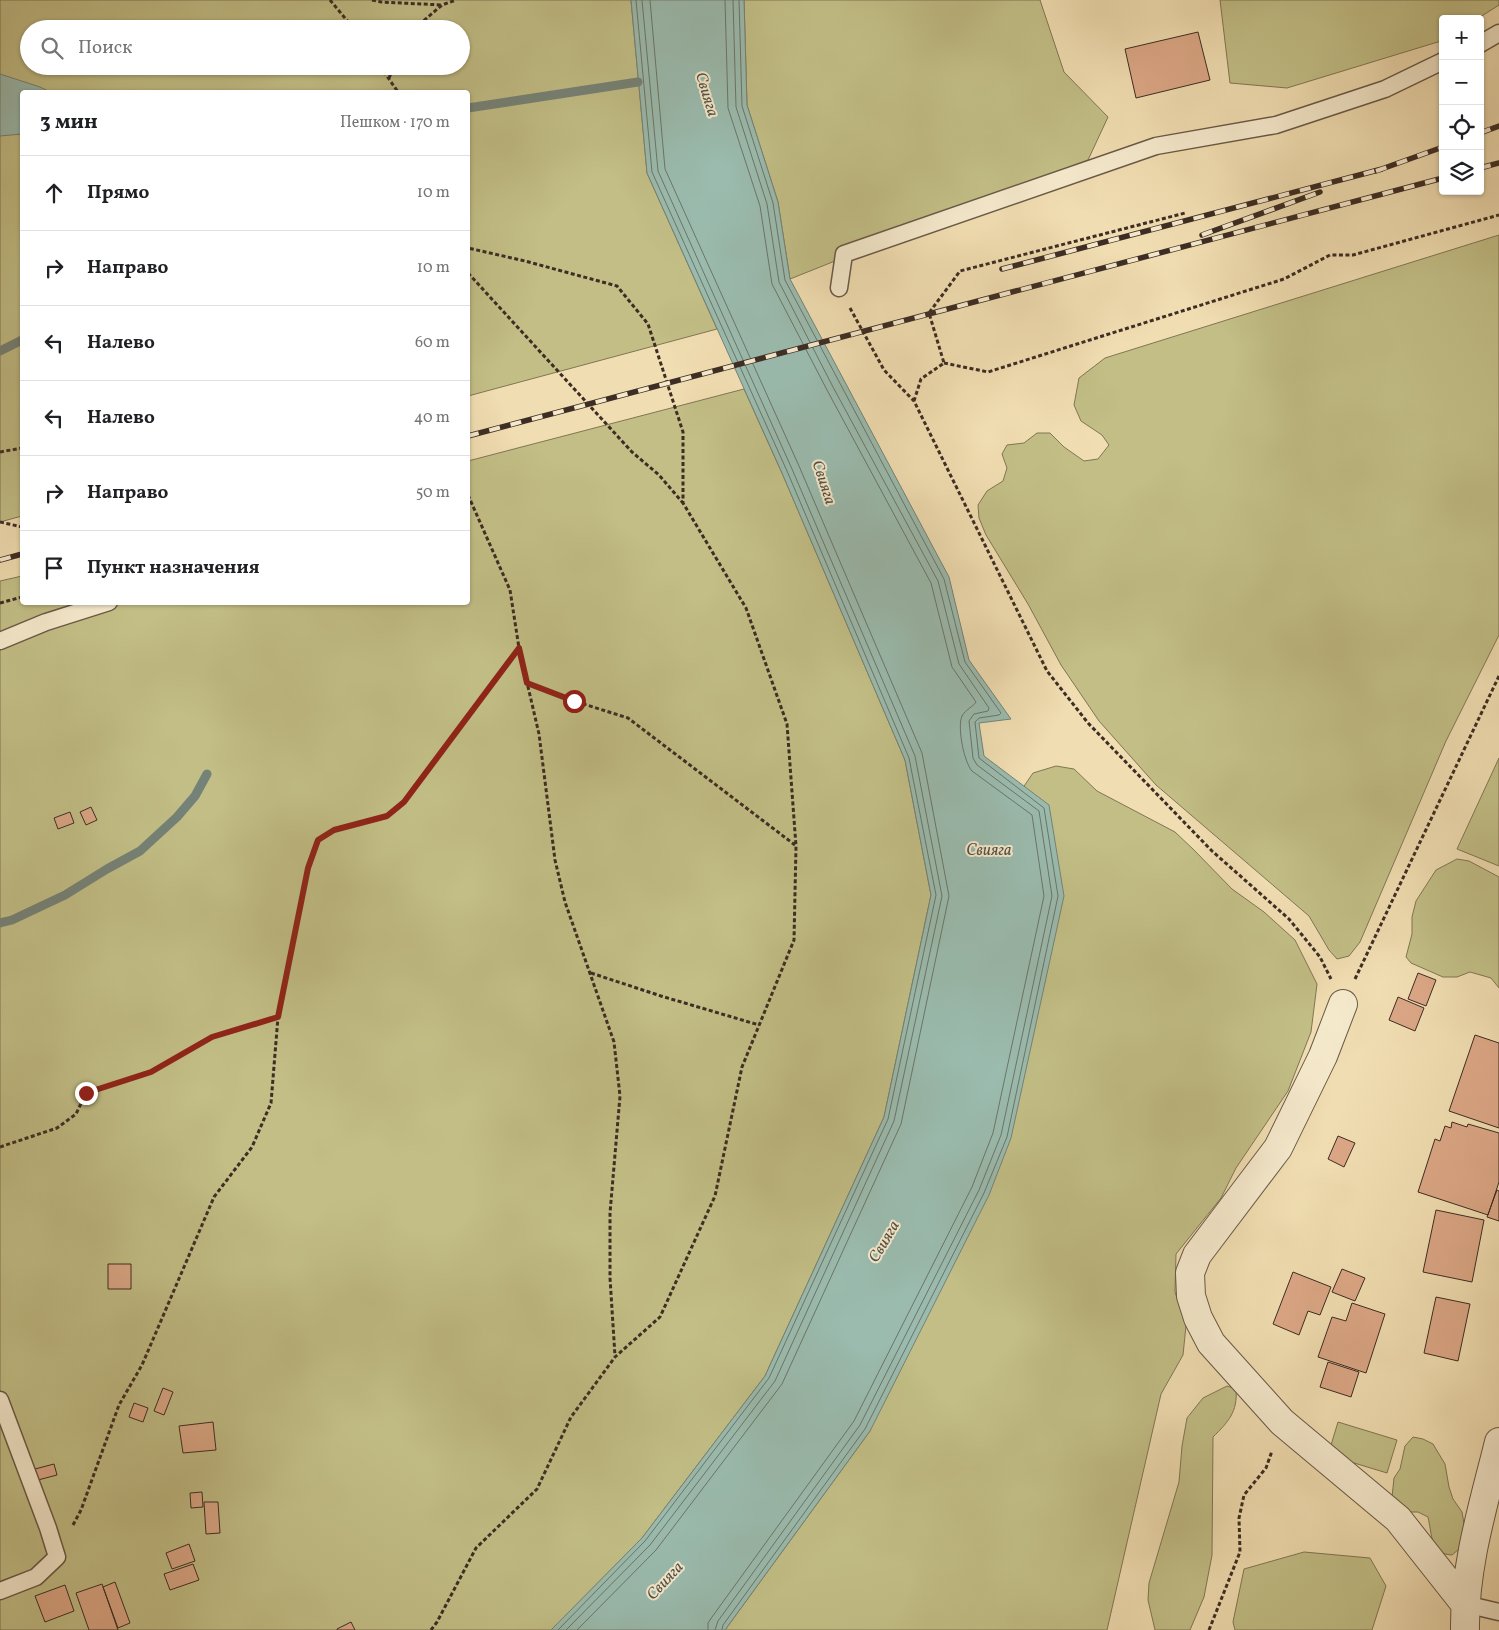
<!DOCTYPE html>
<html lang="ru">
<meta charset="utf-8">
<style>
body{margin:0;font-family:Vollkorn,serif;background:#f6f6f6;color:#202124}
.controls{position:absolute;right:15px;top:15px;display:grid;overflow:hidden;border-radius:5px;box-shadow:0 1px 4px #0004}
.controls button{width:45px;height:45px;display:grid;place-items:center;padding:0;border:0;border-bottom:1px solid #e0e0e0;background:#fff;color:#202124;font:25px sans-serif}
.stop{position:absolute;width:15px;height:15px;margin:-11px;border:4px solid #8f2418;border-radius:50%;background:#fff}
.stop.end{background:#8f2418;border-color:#fff;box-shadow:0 1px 5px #0008}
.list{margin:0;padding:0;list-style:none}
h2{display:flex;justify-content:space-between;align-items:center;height:65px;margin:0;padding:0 20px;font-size:21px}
h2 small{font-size:16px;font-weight:400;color:#757577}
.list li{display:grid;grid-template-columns:32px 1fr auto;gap:15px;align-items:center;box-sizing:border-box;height:75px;padding:0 20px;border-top:1px solid #e0e0e0}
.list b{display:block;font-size:19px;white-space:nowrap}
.list em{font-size:16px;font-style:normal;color:#757577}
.icon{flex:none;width:28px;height:28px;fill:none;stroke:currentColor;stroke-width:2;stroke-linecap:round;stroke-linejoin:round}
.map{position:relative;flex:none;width:1499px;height:1630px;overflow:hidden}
.search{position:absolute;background:#fff;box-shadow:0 1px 4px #0004;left:20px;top:20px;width:450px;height:55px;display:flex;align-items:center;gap:12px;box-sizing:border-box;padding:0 18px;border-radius:28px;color:#757577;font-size:19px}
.panel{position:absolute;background:#fff;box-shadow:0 1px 4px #0004;left:20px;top:90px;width:450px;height:515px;border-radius:5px}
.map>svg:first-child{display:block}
.green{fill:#c2be86;stroke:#807655;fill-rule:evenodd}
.water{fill:#9abbae;stroke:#758277}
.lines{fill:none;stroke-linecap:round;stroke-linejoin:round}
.shore{stroke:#6c7469;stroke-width:1}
.stream{stroke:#758277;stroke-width:9}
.building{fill:#dba786;stroke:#3d2d24}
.service-casing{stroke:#6a5947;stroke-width:19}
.minor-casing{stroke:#6a5947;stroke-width:30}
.path{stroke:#3d2d24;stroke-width:3;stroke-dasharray:4 2.5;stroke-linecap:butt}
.service{stroke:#f5e9cc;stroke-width:16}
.minor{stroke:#f5e9cc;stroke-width:28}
.rail-casing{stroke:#3d2d24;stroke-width:5.5}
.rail{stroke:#f5e9cc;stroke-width:4;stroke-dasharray:11;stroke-linecap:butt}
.route{stroke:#8f2418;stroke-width:6}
.labels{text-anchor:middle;stroke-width:4;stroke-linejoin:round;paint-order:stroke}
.water-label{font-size:16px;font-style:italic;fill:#545046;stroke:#f5e9cc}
</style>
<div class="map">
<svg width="1499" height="1630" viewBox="0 0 1499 1630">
<rect width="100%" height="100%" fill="#f0ddb1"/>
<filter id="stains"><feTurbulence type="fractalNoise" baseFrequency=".004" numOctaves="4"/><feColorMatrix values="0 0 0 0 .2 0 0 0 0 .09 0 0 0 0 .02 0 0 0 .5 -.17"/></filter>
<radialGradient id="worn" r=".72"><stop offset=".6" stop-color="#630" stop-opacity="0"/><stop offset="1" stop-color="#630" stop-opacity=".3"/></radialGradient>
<!-- green -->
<path class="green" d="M0,0H631L647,173L717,329L468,396V92H22V516L0,522ZM29,29H461V66H29Z
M744,0H1040L1064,72L1108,117L1088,160L790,279L778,202L747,105Z
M1220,0H1499V5L1477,19H1443V40L1441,41L1287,88L1230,83Z
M1499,235V635L1446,741L1360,942L1349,956L1337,959L1329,950L1309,916L1156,785L1099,721L1061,665L1028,604L986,535L979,518L978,505L987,491L1003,481L1007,468L1002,454L1007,445L1024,443L1037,433H1050L1064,447L1084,461L1098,459L1109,445L1102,435L1081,421L1074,405L1079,378L1105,358Z
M744,389L782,473L905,760L931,895L884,1117L765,1376L642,1538L552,1630H0V581L22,576V602H468V461Z
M1499,758V866L1457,849Z
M1056,766L1074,769L1097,791L1175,832L1194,850L1232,889L1264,912L1295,940L1317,984L1311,1032L1288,1091L1236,1168L1221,1198L1176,1254L1175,1292L1186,1326L1183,1355L1161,1394L1107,1630H725L870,1431L1018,795L1033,773Z
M1457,859L1469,861L1499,877V988L1491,978L1470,972L1457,977H1443L1411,963L1406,957L1412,934V917L1416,901L1436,870Z
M1227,1386L1236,1389C1238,1412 1228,1422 1213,1437L1212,1555L1204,1597L1190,1630H1155L1148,1600L1149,1583L1179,1482L1182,1446L1187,1418L1203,1398Z
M1338,1422L1397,1440L1387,1473L1328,1455Z
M1413,1437L1423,1439L1433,1444L1445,1464L1449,1487L1453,1499L1462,1512L1465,1529L1459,1549L1452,1555C1430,1554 1432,1534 1428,1517L1418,1512H1406L1392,1497L1394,1478L1400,1469L1405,1446Z
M1304,1552L1370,1558L1386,1586L1372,1630H1235L1233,1622L1244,1569Z"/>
<!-- water -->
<path class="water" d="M631,0H744L747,105L778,202L790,279L949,577L969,660L1011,719L979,723L984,756L1049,805L1064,896L1011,1138L989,1195L870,1431L725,1630H551L642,1538L765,1376L884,1117L931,895L905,760L782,473L647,173Z
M0,74L40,87L50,92H22V134L0,136Z"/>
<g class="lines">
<!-- shore -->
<path class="shore" d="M558,1630L645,1541L769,1378L888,1119L936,895L909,758L787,471L652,172L636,0
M566,1630L650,1545L775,1381L894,1121L942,896L915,756L792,469L658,171L642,0
M577,1630L656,1550L782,1384L901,1124L949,896L922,753L799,466L665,169L650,0
M708,1630V1623L712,1617L854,1421L972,1187L993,1133L1044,896L1032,815L972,771C964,762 957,727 962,716C966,709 973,707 976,702L952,667L931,583L827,390L772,284L760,206L728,108L725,0
M715,1630L718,1621L860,1425L979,1190L1001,1135L1052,896L1039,811L977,765L973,758L969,721L974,714L988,711L989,708L959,664L938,581L833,387L779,282L767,204L736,107L733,0
M722,1630L723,1625L865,1429L984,1193L1007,1137L1058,896L1044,808L979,758L975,722L979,718L999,715L1001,713L965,662L944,579L785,280L773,203L742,106L739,0"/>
<!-- stream -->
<path class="stream" d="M468,108L638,82
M0,351L22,340
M0,923L12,920L65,895L107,869L140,851L177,817L195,796L207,774"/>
</g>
<!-- building -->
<path class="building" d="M1198,32L1210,80L1136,98L1125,49Z
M91,807L97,820L86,825L80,812Z
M70,812L74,823L58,829L54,818Z
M1418,973L1436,980L1426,1006L1408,999Z
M1398,997L1424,1008L1415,1031L1389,1020Z
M1475,1035L1499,1043V1128L1449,1111Z
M1452,1122L1467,1127L1468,1124L1499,1133V1182L1488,1215L1418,1192L1435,1139L1440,1141L1445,1126L1451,1128Z
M1338,1136L1355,1143L1344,1167L1328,1159Z
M1497,1190L1499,1191V1221L1487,1217Z
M1436,1210L1484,1220L1472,1282L1423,1272Z
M108,1264H131V1289H108Z
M1342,1269L1365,1278L1355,1301L1332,1292Z
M1293,1272L1331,1287L1320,1315L1308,1311L1299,1335L1273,1324Z
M1436,1297L1470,1304L1458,1361L1424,1353Z
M1352,1303L1385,1314L1366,1373L1318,1357L1332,1317L1346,1321Z
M1328,1362L1359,1372L1351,1397L1320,1387Z
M163,1388L173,1392L164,1415L154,1411Z
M134,1403L148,1408L143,1422L129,1417Z
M213,1422L216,1450L183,1453L179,1426Z
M54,1464L57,1475L38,1480L35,1469Z
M202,1492L203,1507L191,1508L190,1493Z
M204,1502H218L220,1533L206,1534Z
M189,1544L195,1561L172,1569L166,1553Z
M193,1564L199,1580L170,1590L164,1574Z
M115,1582L130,1623L118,1628L103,1587Z
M102,1584L118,1630H89L76,1593Z
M65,1585L74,1611L45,1622L35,1596Z
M351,1622L355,1630H337V1629Z"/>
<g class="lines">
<defs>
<path id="service" d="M1480,44L1499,33
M839,288L844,254L1156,146L1276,125L1385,89L1443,61
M0,641L46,622L109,602
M0,1400L48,1528L57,1557L36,1577L0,1591
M1465,1604L1499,1612"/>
<path id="minor" d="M1343,1004L1323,1056L1278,1148L1197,1255L1190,1273L1191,1296L1198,1318L1211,1343L1282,1422L1398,1519L1465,1604
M1465,1630C1464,1566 1484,1503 1499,1442"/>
</defs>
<!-- service casing -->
<use href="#service" class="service-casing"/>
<!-- minor casing -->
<use href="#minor" class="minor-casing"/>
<!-- path -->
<path class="path" d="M330,0L354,29
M372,0L381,2L442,5
M414,29L442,5L456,0
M380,66L398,92
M389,78L394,66
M468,273L632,452L659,475L683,503
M850,308L884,370L914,401L1047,671L1088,723L1212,851L1289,919L1320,957L1331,979
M944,363L988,372L1284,279L1330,255H1353L1499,215
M914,401L921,379L944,363L929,313L960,271L1185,213
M0,452L22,448
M468,495L510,590L519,648L539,734L555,860L565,902L614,1042L620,1096L610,1213V1278L615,1356
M0,522L22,527
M0,603L22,597
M528,683L574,701L628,718L795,845
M591,973L661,996L759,1025
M1355,979L1499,676
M0,1147L57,1128L76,1114L86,1093L151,1072L212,1037L278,1017
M73,1525L81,1510L119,1405L142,1365L214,1197L252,1147L271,1103L278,1017L308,868L318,841L334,829L387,816L404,802L519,648
M431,1630L437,1622L476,1548L537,1489L571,1417L615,1357L660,1317L715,1196L742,1067L794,940L796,846L787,724L746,608L683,503V432L648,324L617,286L525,261L468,248
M1209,1630L1240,1552L1239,1518L1244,1495L1266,1468L1272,1451"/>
<!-- service -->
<use href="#service" class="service"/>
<!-- minor -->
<use href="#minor" class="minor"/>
<defs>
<path id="rail" d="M1480,133L1499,126
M1480,168L1499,163
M1376,171L1443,147
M1202,235L1320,192
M1002,269L1382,169
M468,436L1443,178
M0,560L22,554"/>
</defs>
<!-- rail casing -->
<use href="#rail" class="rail-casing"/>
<!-- rail -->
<use href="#rail" class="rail"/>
</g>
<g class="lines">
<!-- route -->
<path class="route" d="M86,1093L151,1072L212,1037L278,1017L308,868L318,840L334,830L387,816L404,802L519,648L527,683L574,701"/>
</g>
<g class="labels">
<!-- water labels -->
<g class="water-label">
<text transform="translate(708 94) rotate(73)" y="6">Свияга</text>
<text transform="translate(825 482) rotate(72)" y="6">Свияга</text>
<text x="989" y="855">Свияга</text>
<text transform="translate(883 1241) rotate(-60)" y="6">Свияга</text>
<text transform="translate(664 1580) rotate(-47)" y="6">Свияга</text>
</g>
</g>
<rect width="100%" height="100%" filter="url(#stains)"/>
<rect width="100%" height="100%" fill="url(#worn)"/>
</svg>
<div class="controls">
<button>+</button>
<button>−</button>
<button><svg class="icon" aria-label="locate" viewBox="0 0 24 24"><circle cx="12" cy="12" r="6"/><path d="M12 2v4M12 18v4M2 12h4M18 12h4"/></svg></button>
<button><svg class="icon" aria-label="layers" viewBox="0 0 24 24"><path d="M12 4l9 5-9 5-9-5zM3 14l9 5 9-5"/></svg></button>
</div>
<div class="stop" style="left:574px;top:701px"></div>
<div class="stop end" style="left:86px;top:1093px"></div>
<div class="search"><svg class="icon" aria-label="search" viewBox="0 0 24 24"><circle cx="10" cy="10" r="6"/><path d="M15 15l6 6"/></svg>Поиск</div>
<section class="panel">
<h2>3 мин<small>Пешком · 170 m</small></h2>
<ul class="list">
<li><svg class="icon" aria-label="ahead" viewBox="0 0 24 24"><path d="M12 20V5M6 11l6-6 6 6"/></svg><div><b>Прямо</b></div><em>10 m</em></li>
<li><svg class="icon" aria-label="right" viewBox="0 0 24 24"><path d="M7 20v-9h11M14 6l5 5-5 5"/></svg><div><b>Направо</b></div><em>10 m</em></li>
<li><svg class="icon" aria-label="left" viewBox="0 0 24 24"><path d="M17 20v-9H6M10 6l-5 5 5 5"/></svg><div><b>Налево</b></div><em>60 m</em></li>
<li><svg class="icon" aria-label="left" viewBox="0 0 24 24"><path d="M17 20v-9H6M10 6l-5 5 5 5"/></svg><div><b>Налево</b></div><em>40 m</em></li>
<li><svg class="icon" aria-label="right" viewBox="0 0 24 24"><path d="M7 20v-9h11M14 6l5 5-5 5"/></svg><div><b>Направо</b></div><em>50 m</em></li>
<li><svg class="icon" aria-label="arrive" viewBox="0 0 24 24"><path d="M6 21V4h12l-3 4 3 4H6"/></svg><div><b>Пункт назначения</b></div></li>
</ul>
</section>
</div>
